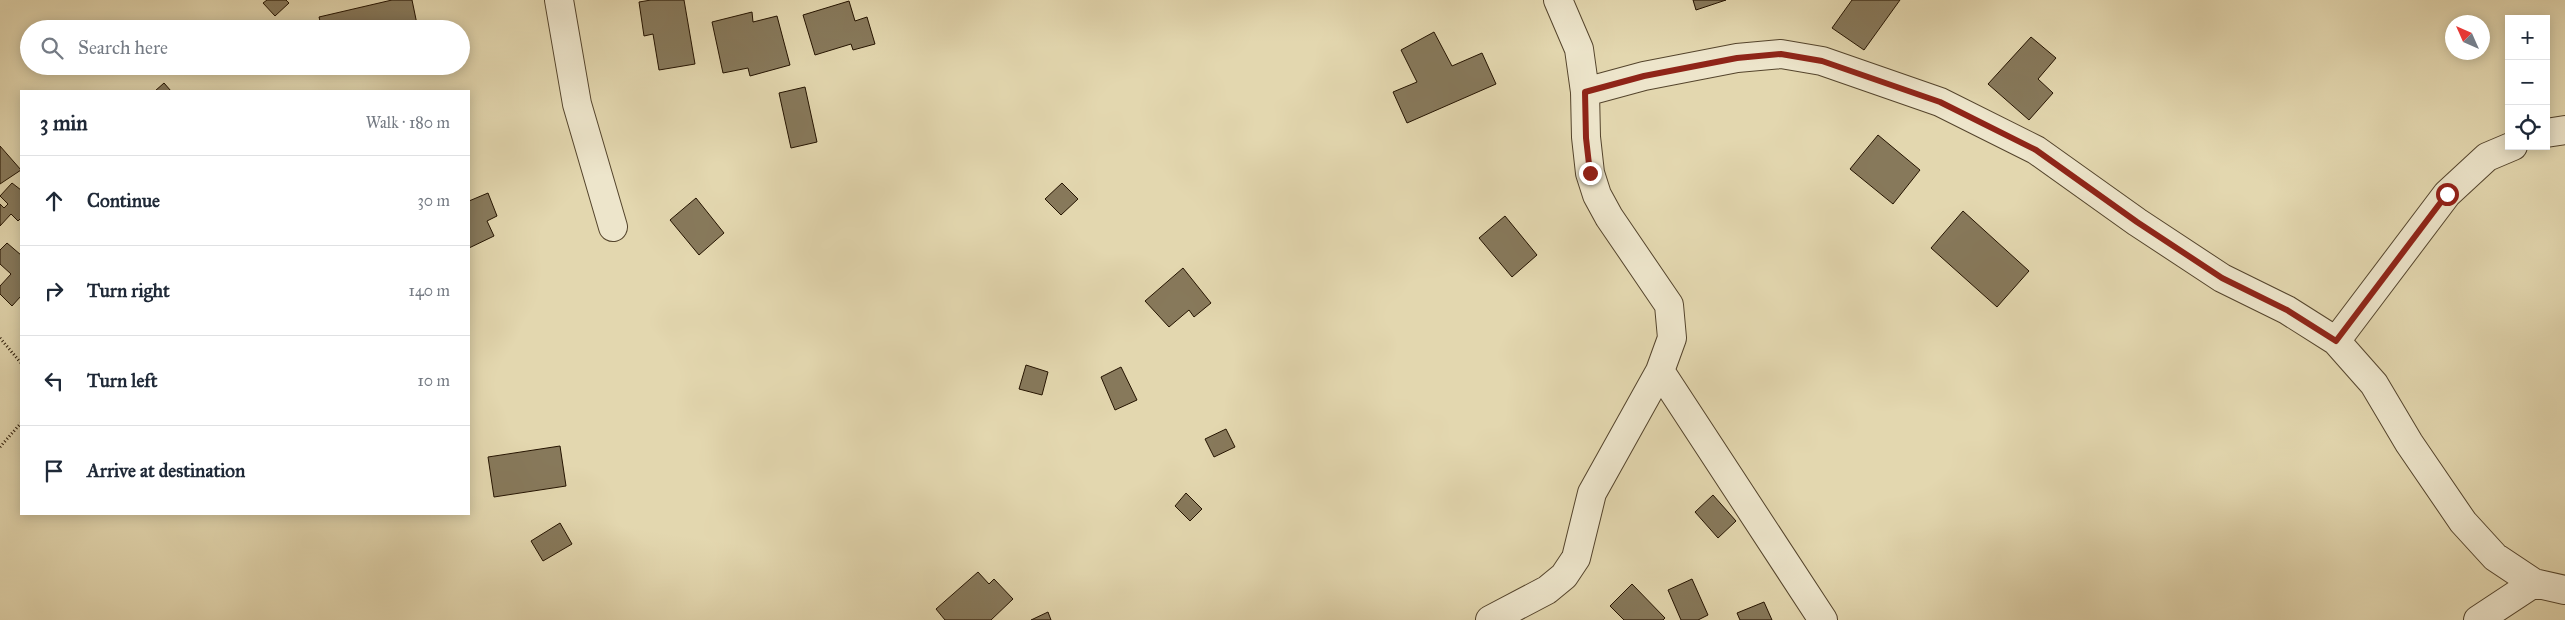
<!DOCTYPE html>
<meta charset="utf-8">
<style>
body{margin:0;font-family:"IM FELL Great Primer",serif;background:#f2f2f3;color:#1f2937}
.controls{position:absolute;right:15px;top:15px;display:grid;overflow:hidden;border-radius:0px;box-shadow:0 2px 12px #0003}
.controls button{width:45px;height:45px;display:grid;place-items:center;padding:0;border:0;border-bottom:1px solid #e0e1e3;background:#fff;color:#1f2937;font:25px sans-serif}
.compass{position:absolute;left:2445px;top:15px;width:45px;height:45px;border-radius:50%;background:#fff;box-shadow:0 2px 12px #0003;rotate:315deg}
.stop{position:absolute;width:15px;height:15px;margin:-11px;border:4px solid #8f2418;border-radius:50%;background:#fff}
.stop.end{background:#8f2418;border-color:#fff;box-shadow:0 1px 5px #0008}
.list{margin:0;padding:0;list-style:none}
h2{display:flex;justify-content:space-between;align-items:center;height:65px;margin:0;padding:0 20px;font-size:21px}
h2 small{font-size:16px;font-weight:400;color:#747a83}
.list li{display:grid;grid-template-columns:32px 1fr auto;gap:15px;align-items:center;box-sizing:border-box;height:90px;padding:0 20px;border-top:1px solid #e0e1e3}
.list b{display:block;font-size:19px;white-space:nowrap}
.list em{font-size:16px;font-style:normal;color:#747a83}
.icon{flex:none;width:28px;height:28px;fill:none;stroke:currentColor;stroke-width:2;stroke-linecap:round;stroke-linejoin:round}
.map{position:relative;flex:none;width:2565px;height:620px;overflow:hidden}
.search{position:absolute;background:#fff;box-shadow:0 2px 12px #0003;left:20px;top:20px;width:450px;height:55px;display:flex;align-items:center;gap:12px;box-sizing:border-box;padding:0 18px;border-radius:28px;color:#747a83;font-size:19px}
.panel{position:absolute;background:#fff;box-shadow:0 2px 12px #0003;left:20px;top:90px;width:450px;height:425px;border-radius:0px}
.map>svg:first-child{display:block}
.building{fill:#87795b;stroke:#241300}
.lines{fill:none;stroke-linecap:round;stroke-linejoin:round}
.minor-casing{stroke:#54442c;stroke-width:30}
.path{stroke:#241300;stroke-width:3;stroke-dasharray:1 2.5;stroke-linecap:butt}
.minor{stroke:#ede5cb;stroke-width:28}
.route{stroke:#8f2418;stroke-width:6}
</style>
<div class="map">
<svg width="2565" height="620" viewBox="0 0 2565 620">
<rect width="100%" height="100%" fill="#e3d7af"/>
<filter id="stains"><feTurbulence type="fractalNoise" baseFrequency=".004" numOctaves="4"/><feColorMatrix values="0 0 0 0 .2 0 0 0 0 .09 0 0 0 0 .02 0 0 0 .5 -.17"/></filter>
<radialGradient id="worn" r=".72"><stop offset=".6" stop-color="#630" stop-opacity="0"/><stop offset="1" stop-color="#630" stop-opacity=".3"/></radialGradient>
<!-- building -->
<path class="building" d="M267,0H286L289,3L275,16L263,3Z
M392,0H412L418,29H322L319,17Z
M651,0H684L695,64L659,70L653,34L644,36L639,2Z
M1693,0H1726L1696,10Z
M1852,0H1900L1864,50L1832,28Z
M849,1L855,21L867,17L875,44L853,50L851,44L815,55L803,15Z
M752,12L753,22L777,16L790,65L750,76L748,68L723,73L712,22Z
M1434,32L1452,66L1482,53L1496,84L1407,123L1393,92L1417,82L1401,50Z
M2031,37L2056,58L2038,79L2053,93L2029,120L1988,84Z
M331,66H356L332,72Z
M164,83L171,91H155Z
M805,87L817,142L791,148L779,93Z
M1878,135L1920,170L1893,204L1850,169Z
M0,146L21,170L0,184Z
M12,183L21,190V218L18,221L11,214L0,226V204L4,208L8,204L0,196Z
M1062,183L1078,199L1061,215L1045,199Z
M488,193L497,216L487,221L494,236L469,248V201Z
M696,198L724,233L699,255L670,220Z
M1963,211L2029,271L1997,307L1931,248Z
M1505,216L1537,255L1512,277L1479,238Z
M7,243L21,255V296L12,306L0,294V286L11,274L0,264V250Z
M1183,268L1211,303L1194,317L1189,310L1169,327L1145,301Z
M1026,365L1048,372L1042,395L1019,389Z
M1121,367L1137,400L1115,410L1101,377Z
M1226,429L1235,447L1214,457L1205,439Z
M560,446L566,486L494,497L488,457Z
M1186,493L1202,509L1190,521L1175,506Z
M1713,495L1736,521L1718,538L1695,512Z
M560,523L572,544L543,561L531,541Z
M978,572L989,584L994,579L1013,599L991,620H945L936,609Z
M1692,579L1708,615L1698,620H1681L1668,590Z
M1632,584L1665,618L1663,620H1624L1610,606Z
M1764,602L1772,620H1740L1737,613Z
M1048,612L1051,620H1031Z"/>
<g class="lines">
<defs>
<path id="minor" d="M559,0L577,104L613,227
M1585,92L1644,76L1737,58L1781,54L1822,61L1940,102L2036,150L2137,222L2222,278L2287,310L2336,341L2374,384L2409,443L2463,522L2495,557L2534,583L2565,590
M2546,133L2565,130
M2336,341L2447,194L2487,157L2513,146
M1660,371L1823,620
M1490,620L1547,590L1564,576L1576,558L1592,493L1660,371L1672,338L1669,305L1609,217L1597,195L1590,173L1586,137L1585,92L1579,49L1558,0
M2478,620L2534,583"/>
</defs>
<!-- minor casing -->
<use href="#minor" class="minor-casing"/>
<!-- path -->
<path class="path" d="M0,338L21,363
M0,447L21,423"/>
<!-- minor -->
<use href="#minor" class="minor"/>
</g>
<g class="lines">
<!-- route -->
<path class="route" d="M1590,173L1586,138L1585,92L1644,76L1737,58L1781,54L1822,61L1940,102L2036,150L2137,222L2222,278L2287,310L2336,341L2447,194"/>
</g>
<rect width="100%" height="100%" filter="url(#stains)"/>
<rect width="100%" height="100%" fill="url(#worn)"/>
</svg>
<div class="controls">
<button>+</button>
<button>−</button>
<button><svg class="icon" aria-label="locate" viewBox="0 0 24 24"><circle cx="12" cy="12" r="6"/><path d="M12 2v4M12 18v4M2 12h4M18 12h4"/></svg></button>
</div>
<svg class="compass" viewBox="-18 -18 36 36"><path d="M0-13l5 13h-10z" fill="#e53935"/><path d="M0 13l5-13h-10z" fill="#747a83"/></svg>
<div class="stop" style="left:2447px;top:194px"></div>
<div class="stop end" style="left:1590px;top:173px"></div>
<div class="search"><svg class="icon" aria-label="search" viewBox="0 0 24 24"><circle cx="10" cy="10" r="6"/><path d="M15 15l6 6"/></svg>Search here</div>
<section class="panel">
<h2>3 min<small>Walk · 180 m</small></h2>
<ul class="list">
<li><svg class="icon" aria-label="ahead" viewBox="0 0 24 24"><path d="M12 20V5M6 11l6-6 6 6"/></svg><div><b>Continue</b></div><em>30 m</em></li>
<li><svg class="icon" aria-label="right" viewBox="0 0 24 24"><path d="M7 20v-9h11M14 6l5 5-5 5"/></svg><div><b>Turn right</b></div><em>140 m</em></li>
<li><svg class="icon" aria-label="left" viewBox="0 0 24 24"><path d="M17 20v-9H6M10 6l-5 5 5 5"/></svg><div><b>Turn left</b></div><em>10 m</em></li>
<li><svg class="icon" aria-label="arrive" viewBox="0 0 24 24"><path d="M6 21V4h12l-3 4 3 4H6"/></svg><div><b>Arrive at destination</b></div></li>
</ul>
</section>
</div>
